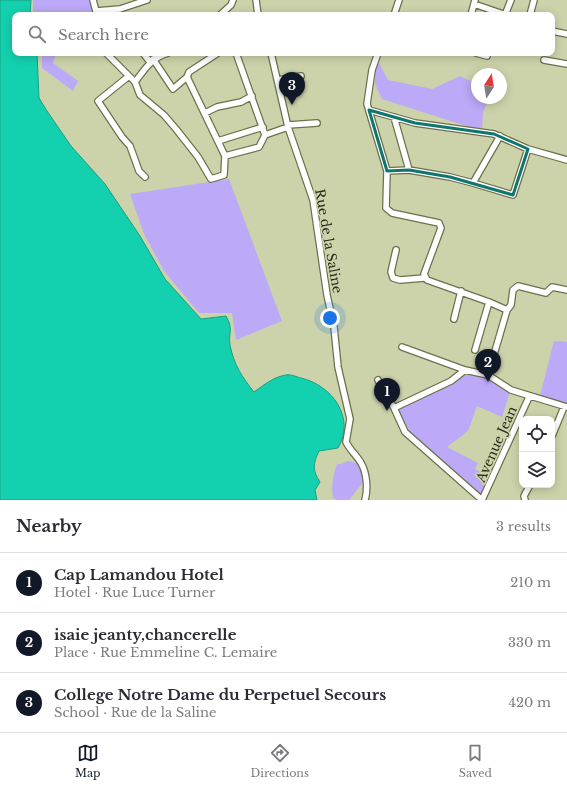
<!DOCTYPE html>
<meta charset="utf-8">
<style>
body{margin:0;font-family:"Libre Baskerville",serif;background:#f2f2f3;color:#2b2b33}
.controls{position:absolute;right:12px;bottom:12px;display:grid;overflow:hidden;border-radius:8px;box-shadow:0 2px 10px #0003}
.controls button{width:36px;height:36px;display:grid;place-items:center;padding:0;border:0;border-bottom:1px solid #e1e1e2;background:#fff;color:#2b2b33;font:20px sans-serif}
.compass{position:absolute;left:471px;top:68px;width:36px;height:36px;border-radius:50%;background:#fff;box-shadow:0 2px 10px #0003;rotate:12deg}
.you{position:absolute;left:330px;top:318px;width:14px;height:14px;margin:-10px;border:3px solid #fff;border-radius:50%;background:#1a73e8;box-shadow:0 0 0 6px #1a73e833}
.badge{display:grid;place-items:center;width:26px;height:26px;border-radius:50%;background:#111827;color:#fff;font-size:13px;font-weight:700}
.pin{position:absolute;translate:-50% -33px;filter:drop-shadow(0 1px 2px #0008)}
.pin::after{content:'';position:absolute;top:21px;width:14px;height:12px;background:inherit;clip-path:polygon(0 0,100% 0,50% 100%)}
.list{margin:0;padding:0;list-style:none}
h2{display:flex;justify-content:space-between;align-items:center;height:52px;margin:0;padding:0 16px;font-size:17px}
h2 small{font-size:13px;font-weight:400;color:#7c7c81}
.list li{display:grid;grid-template-columns:26px 1fr auto;gap:12px;align-items:center;box-sizing:border-box;height:60px;padding:0 16px;border-top:1px solid #e1e1e2}
.list b{display:block;font-size:15px;white-space:nowrap}
.list p{margin:0;font-size:13px;white-space:nowrap;color:#7c7c81}
.list em{font-size:13px;font-style:normal;color:#7c7c81}
.icon{flex:none;width:22px;height:22px;fill:none;stroke:currentColor;stroke-width:2;stroke-linecap:round;stroke-linejoin:round}
.map{position:relative;flex:none;width:567px;height:500px;overflow:hidden}
.search{position:absolute;background:#fff;box-shadow:0 2px 10px #0003;left:12px;right:12px;top:12px;height:44px;display:flex;align-items:center;gap:10px;box-sizing:border-box;padding:0 14px;border-radius:8px;color:#7c7c81;font-size:15px}
.sheet{height:232px;background:#fff}
nav{display:flex;justify-content:space-around;align-items:center;box-sizing:border-box;height:56px;border-top:1px solid #e1e1e2;background:#fff;font-size:11px;color:#7c7c81}
nav a{display:grid;justify-items:center;gap:2px}
nav .on{color:#111827}
.map>svg:first-child{display:block}
.green{fill:#bca9f7}
.water{fill:#13d1af;stroke:#1a9f83}
.lines{fill:none;stroke-linecap:round;stroke-linejoin:round}
.minor-casing{stroke:#6c714c;stroke-width:8}
.minor{stroke:#fff;stroke-width:5.5}
.marked{fill:none;stroke:#0f766e;stroke-width:3;stroke-linejoin:round}
.labels{text-anchor:middle;stroke-width:3.5;stroke-linejoin:round;paint-order:stroke}
.street-label{font-size:13px;fill:#292b1b;stroke:#ccd3aa}
</style>
<div class="map">
<svg width="567" height="500" viewBox="0 0 567 500">
<rect width="100%" height="100%" fill="#ccd3aa"/>
<!-- green -->
<path class="green" d="M33,0H90L95,15H33Z
M42,53H56L53,63L78,81L73,91L42,68Z
M379,63L388,80L432,89L460,76L477,84V98H489L483,112L482,131L382,99L375,84L376,64Z
M229,179L282,321L236,340L232,313H199L164,271L144,234L130,194Z
M554,341L567,342V404L540,396Z
M465,371L491,378L510,392L502,417L477,406L468,431L447,447L478,463L475,469L492,478L481,498L413,437L397,408Z
M347,461C361,462 362,469 364,481L349,500H337L333,498C331,486 333,475 337,464H342Z"/>
<!-- water -->
<path class="water" d="M0,0H31L30,15H15V53H37L39,98L47,111L71,146L105,184L140,236L165,279L201,319L226,316C234,330 228,332 230,345C234,365 242,377 254,392C264,385 273,377 286,375C291,374 297,377 301,378C332,385 356,418 338,448L319,451C313,464 312,470 320,482L315,490L317,500H0Z"/>
<g class="lines">
<defs>
<path id="minor" d="M93,0L97,15
M256,0L258,15
M474,4L506,15
M96,11L120,9L147,0
M220,15L231,5L233,0
M394,15L399,0
M471,15L475,0
M505,15L511,0
M530,15L534,0
M552,31L567,34
M106,53L135,82
M143,53L150,62
M168,53C151,58 145,69 135,82L140,95L164,115L176,129L198,157L211,179L224,175L225,156L187,77L189,72L218,53
M271,53L288,127L313,200L327,295L334,327L338,367L350,419L346,442C350,450 357,456 361,463C367,473 368,489 365,500
M378,53L372,70L367,104L387,171L386,208L392,213L439,223L441,228L424,274L427,280L489,302L507,310L488,375L511,390L567,407
M476,53L487,56
M153,59L173,89L187,77
M544,60L567,64
M129,76L98,101L122,137L130,146L139,171L145,177
M278,80L301,76
M369,110L415,123L494,134L528,149L567,160
M205,113L217,107L241,102L252,96
M394,117L409,170L450,177L473,183L500,136
M288,125L317,123
M265,135L288,127
M218,141L263,127
M225,156L259,147L265,135L236,53
M387,171L409,170
M473,183L513,195L528,149
M396,250L391,272L393,278L400,280L424,278
M507,310L511,305L513,290L518,286L546,293L552,287L567,290
M454,319L461,291
M402,347L465,370
M475,350L489,302
M378,380L394,408L405,432L482,500
M394,408L451,381L465,370L488,375
M552,436L564,407
M482,500L529,397
M525,500L524,496L530,485"/>
</defs>
<!-- minor casing -->
<use href="#minor" class="minor-casing"/>
<!-- minor -->
<use href="#minor" class="minor"/>
</g>
<!-- marked area -->
<path class="marked" d="M369,110L415,123L494,134L528,149L513,195L450,177L409,170L387,171Z"/>
<g class="labels">
<!-- street labels -->
<g class="street-label">
<text transform="translate(329 241) rotate(80)" y="5">Rue de la Saline</text>
<text transform="translate(496 444) rotate(-66)" y="5">Avenue Jean</text>
</g>
</g>
</svg>
<div class="controls">
<button><svg class="icon" aria-label="locate" viewBox="0 0 24 24"><circle cx="12" cy="12" r="6"/><path d="M12 2v4M12 18v4M2 12h4M18 12h4"/></svg></button>
<button><svg class="icon" aria-label="layers" viewBox="0 0 24 24"><path d="M12 4l9 5-9 5-9-5zM3 14l9 5 9-5"/></svg></button>
</div>
<svg class="compass" viewBox="-18 -18 36 36"><path d="M0-13l5 13h-10z" fill="#e53935"/><path d="M0 13l5-13h-10z" fill="#7c7c81"/></svg>
<div class="you"></div>
<div class="pin badge" style="left:387px;top:411px">1</div>
<div class="pin badge" style="left:488px;top:382px">2</div>
<div class="pin badge" style="left:292px;top:105px">3</div>
<div class="search"><svg class="icon" aria-label="search" viewBox="0 0 24 24"><circle cx="10" cy="10" r="6"/><path d="M15 15l6 6"/></svg>Search here</div>
</div>
<section class="sheet">
<h2>Nearby<small>3 results</small></h2>
<ul class="list">
<li><span class="badge">1</span><div><b>Cap Lamandou Hotel</b><p>Hotel · Rue Luce Turner</p></div><em>210 m</em></li>
<li><span class="badge">2</span><div><b>isaie jeanty,chancerelle</b><p>Place · Rue Emmeline C. Lemaire</p></div><em>330 m</em></li>
<li><span class="badge">3</span><div><b>College Notre Dame du Perpetuel Secours</b><p>School · Rue de la Saline</p></div><em>420 m</em></li>
</ul>
</section>
<nav>
<a class="on"><svg class="icon" aria-label="map" viewBox="0 0 24 24"><path d="M3 6l6-2 6 2 6-2v14l-6 2-6-2-6 2zM9 4v14M15 6v14"/></svg>Map</a>
<a><svg class="icon" aria-label="directions" viewBox="0 0 24 24"><path d="M12 3l9 9-9 9-9-9zM9 14v-3h6M13 9l2 2-2 2"/></svg>Directions</a>
<a><svg class="icon" aria-label="saved" viewBox="0 0 24 24"><path d="M7 4h10v16l-5-4-5 4z"/></svg>Saved</a>
</nav>
